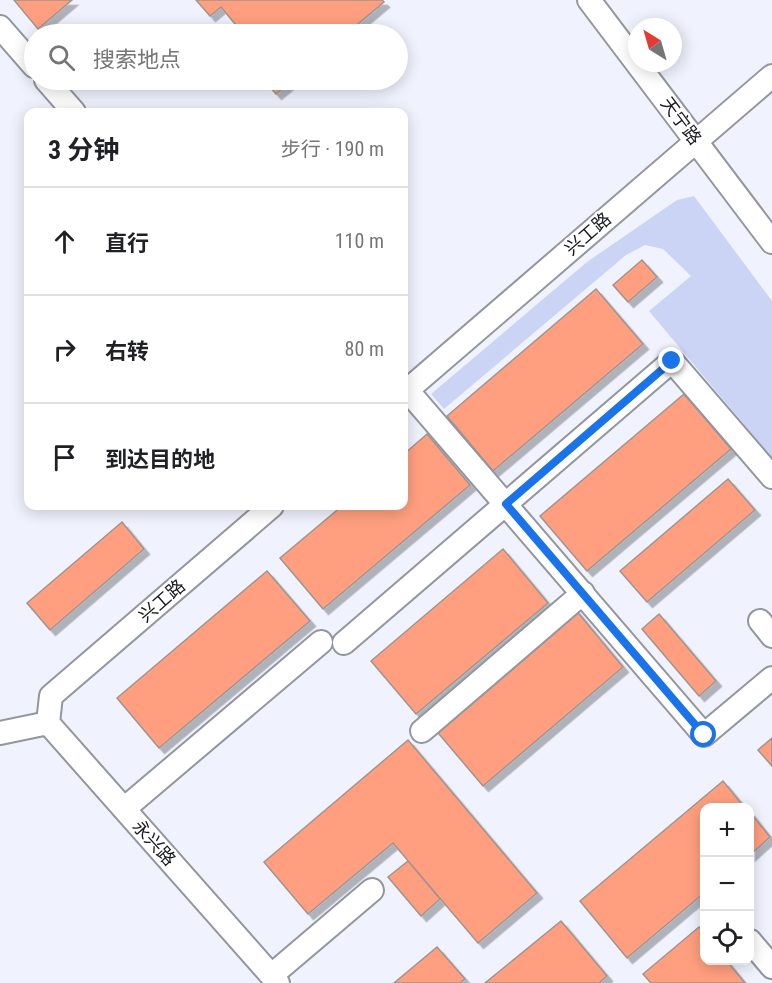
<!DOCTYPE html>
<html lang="zh">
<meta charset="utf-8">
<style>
body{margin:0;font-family:"Roboto Condensed","Noto Sans SC",sans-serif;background:#f2f2f2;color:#202124}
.controls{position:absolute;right:18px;bottom:18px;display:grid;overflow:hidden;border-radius:12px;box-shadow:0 3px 15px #0003}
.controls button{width:54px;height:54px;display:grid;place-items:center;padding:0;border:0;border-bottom:2px solid #e0e0e0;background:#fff;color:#202124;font:30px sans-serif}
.compass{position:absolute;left:628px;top:18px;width:54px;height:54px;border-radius:50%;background:#fff;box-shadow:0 3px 15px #0003;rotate:323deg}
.stop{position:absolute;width:18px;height:18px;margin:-14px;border:4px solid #1a73e8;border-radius:50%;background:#fff}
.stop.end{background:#1a73e8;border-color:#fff;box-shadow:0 2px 6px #0008}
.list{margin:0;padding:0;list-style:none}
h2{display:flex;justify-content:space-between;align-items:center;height:78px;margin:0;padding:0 24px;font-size:26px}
h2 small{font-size:20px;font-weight:400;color:#757577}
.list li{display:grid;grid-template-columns:39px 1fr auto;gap:18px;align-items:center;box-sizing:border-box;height:108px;padding:0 24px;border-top:2px solid #e0e0e0}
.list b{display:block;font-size:22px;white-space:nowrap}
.list em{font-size:20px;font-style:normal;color:#757577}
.icon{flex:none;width:33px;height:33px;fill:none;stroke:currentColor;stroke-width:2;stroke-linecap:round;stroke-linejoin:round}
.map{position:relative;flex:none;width:772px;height:983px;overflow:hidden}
.search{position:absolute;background:#fff;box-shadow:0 3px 15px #0003;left:24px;top:24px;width:384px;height:66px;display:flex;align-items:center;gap:15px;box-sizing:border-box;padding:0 21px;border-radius:33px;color:#757577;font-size:22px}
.panel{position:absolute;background:#fff;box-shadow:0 3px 15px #0003;left:24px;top:108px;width:384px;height:402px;border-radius:12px}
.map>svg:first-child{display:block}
.green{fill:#cbd4f5}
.building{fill:#ff9f7f;stroke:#a09491;stroke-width:1.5;filter:url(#shadow)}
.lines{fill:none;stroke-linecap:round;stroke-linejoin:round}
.minor-casing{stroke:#93969f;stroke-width:26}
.minor{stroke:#fff;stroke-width:22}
.route{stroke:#1a73e8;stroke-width:8}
.labels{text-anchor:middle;stroke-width:4.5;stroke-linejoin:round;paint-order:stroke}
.street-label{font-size:18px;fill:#191a1e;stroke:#fff}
</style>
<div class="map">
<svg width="772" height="983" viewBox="0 0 772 983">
<defs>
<filter id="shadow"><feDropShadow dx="5.5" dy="5.5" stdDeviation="0" flood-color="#0004"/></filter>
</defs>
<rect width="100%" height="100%" fill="#f0f3fe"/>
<!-- green -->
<path class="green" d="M694,196L772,301V458L649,311L691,276L663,249L645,245L626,255L444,409L431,394L587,262L677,200Z"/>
<!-- building -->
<path class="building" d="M14,0H72L38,29Z
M196,0H382L384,2L346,34H235L230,28L235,24L221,7L210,16Z
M264,80H293L276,94Z
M642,260L657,277L628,302L613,285Z
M596,289L643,344L493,471L447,416Z
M684,394L731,449L587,571L540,516Z
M427,434L470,485L323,609L280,558L342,506H404V454Z
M728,479L755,510L647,602L620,571Z
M122,522L144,549L50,630L27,603Z
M503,549L548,603L416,714L371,661Z
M267,571L310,621L159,748L117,698Z
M575,609L623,667L483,786L434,728Z
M659,614L716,681L699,696L642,629Z
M772,738V766L758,750Z
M408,740L537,893L478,943L393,843L308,914L264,862Z
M723,781L745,808H704V893L627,958L580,901Z
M750,812L770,837L750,855Z
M408,861L440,899L421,916L388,877Z
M561,921L607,976L599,983H485Z
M699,927L704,934V960H726L745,983H651L643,974Z
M437,947L465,979L460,983H394Z"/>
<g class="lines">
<defs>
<path id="minor" d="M589,0L772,242
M0,27L34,66
M46,80L74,112
M407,390L704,735L772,678
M404,393L772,76
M272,506L51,696L48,723L278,983
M760,621L772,636
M344,643L672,361L772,477
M422,731L583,593
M0,733L48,723
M124,809L321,642
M750,941L772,967
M272,975L372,890"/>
</defs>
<!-- minor casing -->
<use href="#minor" class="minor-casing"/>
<!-- minor -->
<use href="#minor" class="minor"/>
</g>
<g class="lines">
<!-- route -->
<path class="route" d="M672,361L506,504L704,735"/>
</g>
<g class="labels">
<!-- street labels -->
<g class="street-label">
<text transform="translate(681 121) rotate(53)" y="6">天宁路</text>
<text transform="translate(588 234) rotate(-41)" y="6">兴工路</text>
<text transform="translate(162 601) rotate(-41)" y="6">兴工路</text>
<text transform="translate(154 843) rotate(48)" y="6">永兴路</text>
</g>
</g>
</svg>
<div class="controls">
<button>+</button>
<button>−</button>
<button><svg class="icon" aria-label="locate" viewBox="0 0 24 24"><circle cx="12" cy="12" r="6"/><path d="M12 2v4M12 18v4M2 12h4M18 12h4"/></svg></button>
</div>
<svg class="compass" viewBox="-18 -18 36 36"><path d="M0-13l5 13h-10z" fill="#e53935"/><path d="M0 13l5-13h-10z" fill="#757577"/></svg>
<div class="stop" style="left:704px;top:735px"></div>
<div class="stop end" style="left:672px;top:361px"></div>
<div class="search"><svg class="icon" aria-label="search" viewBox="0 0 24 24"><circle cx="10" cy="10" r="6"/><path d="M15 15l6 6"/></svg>搜索地点</div>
<section class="panel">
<h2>3 分钟<small>步行 · 190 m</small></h2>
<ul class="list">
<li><svg class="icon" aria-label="ahead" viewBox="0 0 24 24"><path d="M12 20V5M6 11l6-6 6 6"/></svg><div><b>直行</b></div><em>110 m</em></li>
<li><svg class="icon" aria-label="right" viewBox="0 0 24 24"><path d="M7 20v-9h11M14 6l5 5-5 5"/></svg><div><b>右转</b></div><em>80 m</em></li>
<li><svg class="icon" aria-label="arrive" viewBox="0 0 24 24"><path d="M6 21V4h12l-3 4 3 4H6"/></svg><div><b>到达目的地</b></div></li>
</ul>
</section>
</div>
